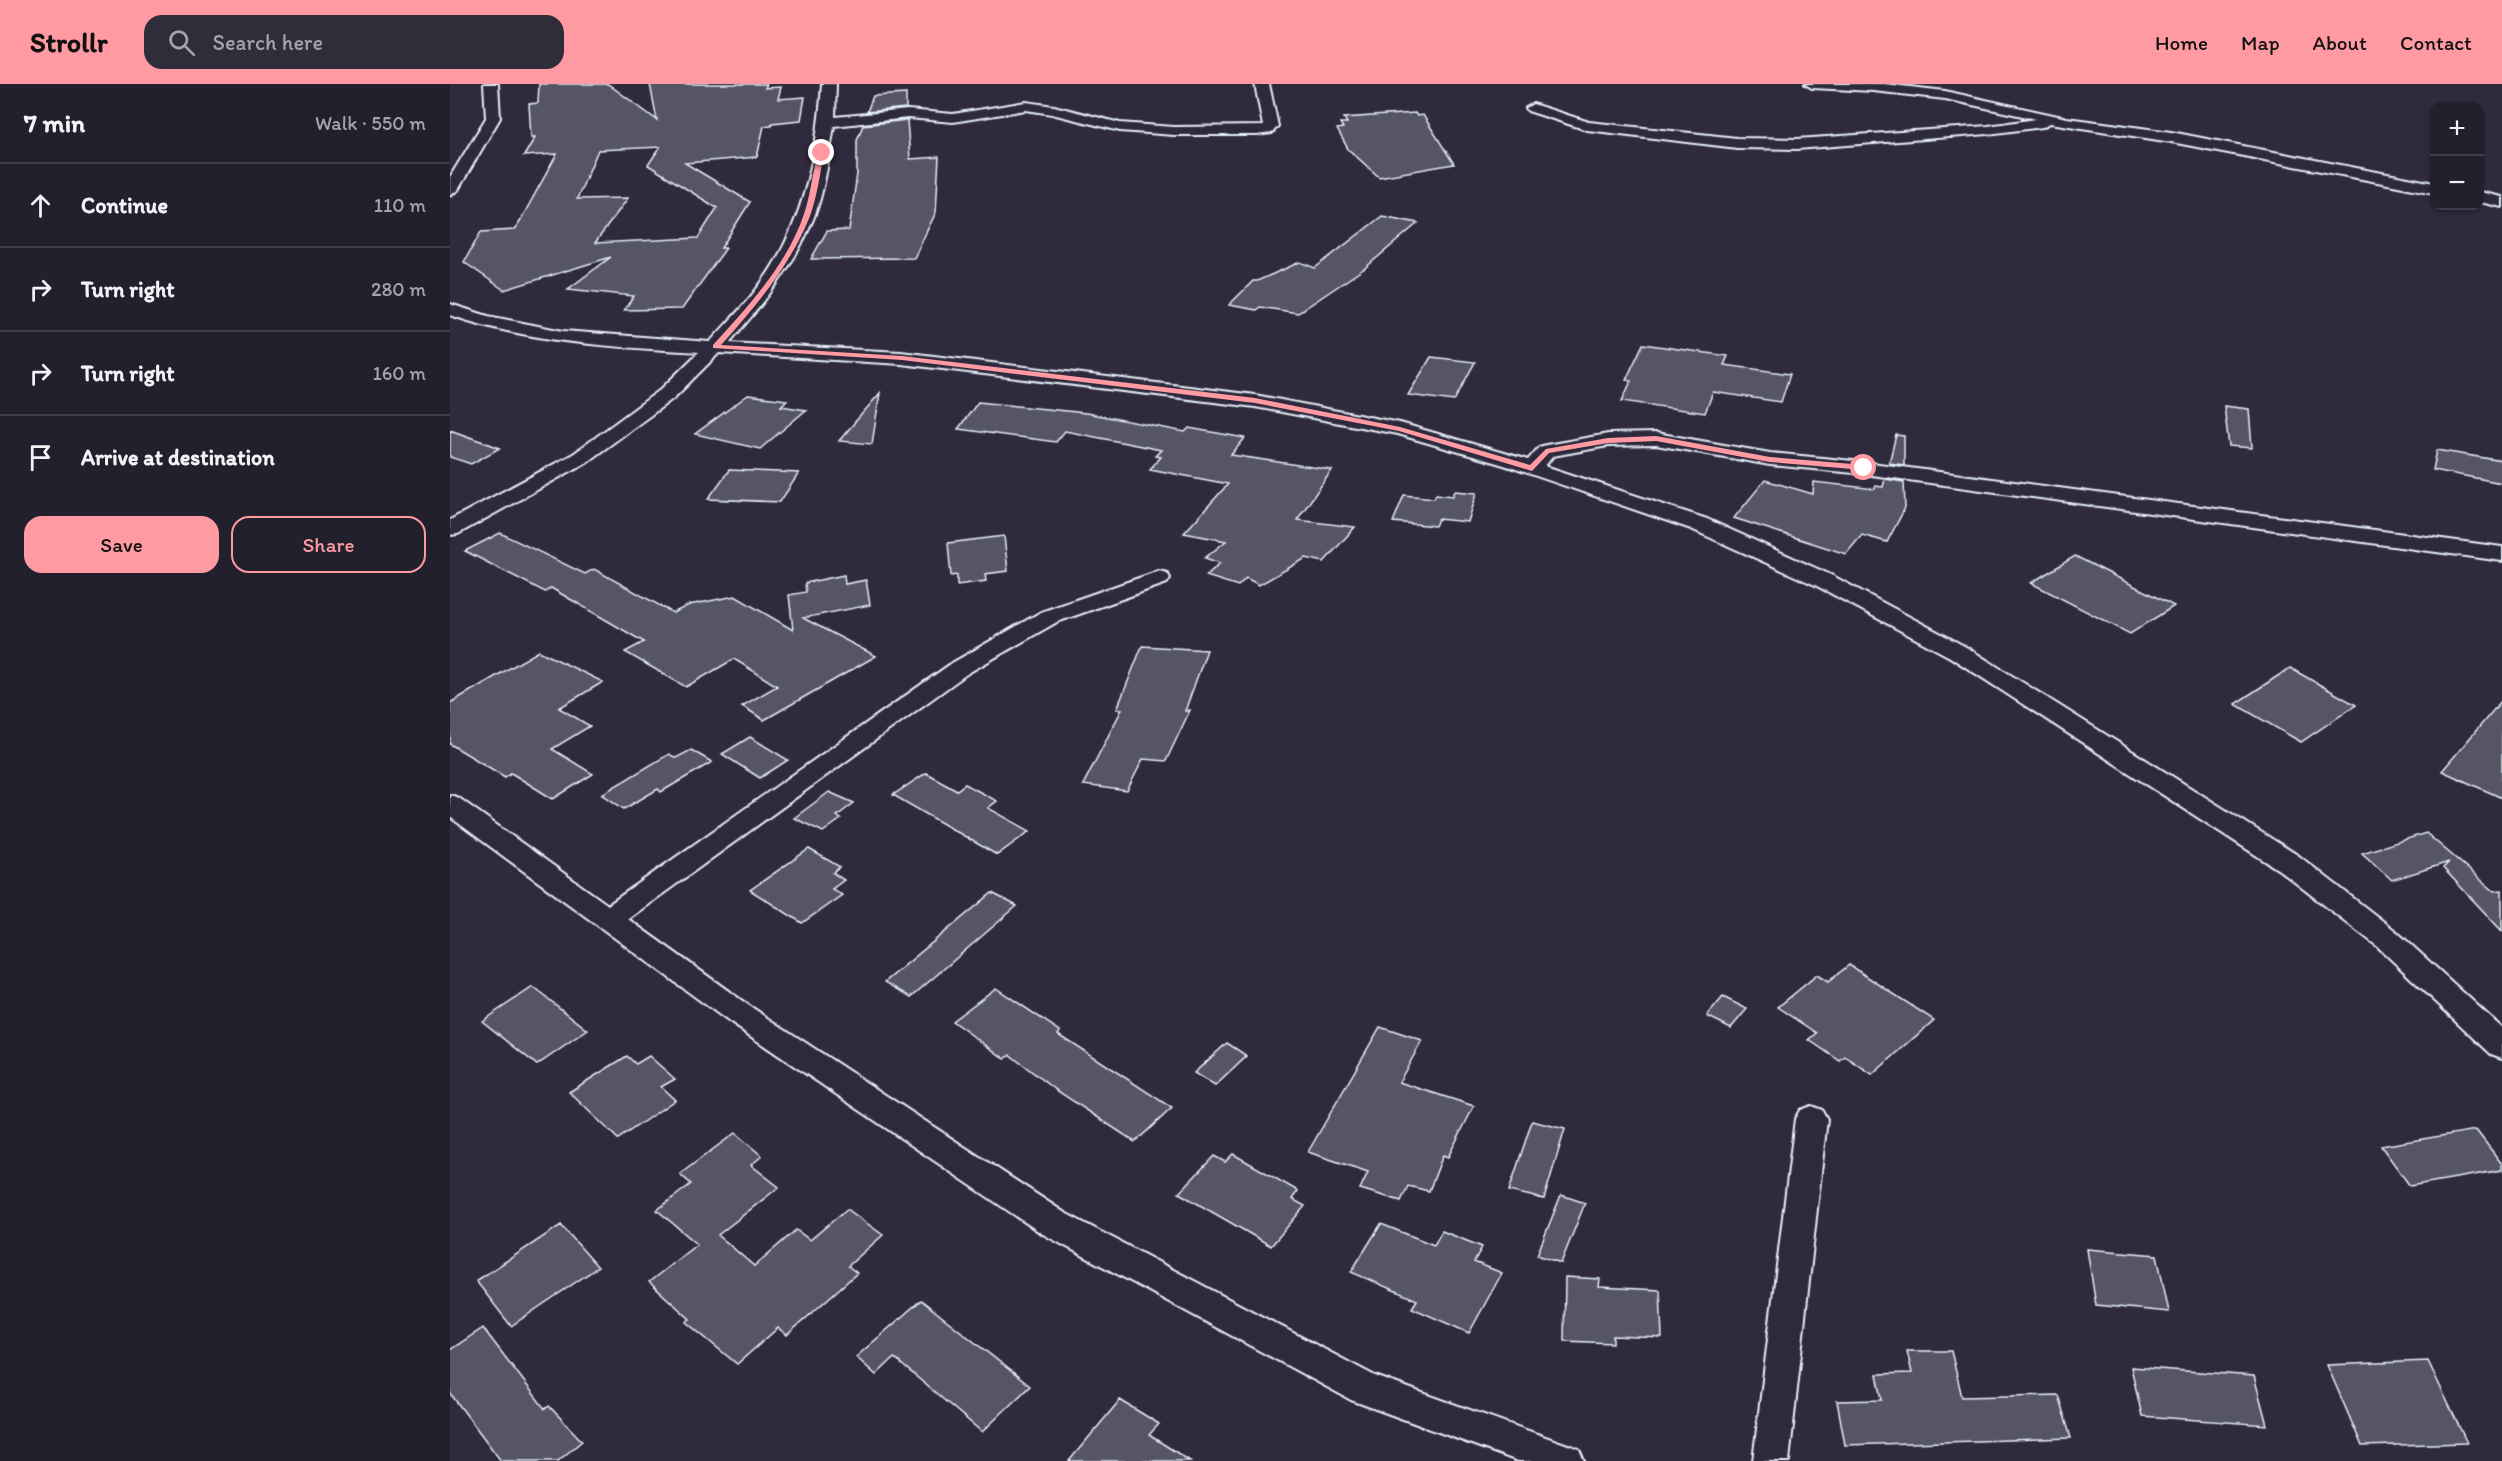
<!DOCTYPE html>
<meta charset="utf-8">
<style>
body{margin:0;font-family:Itim,sans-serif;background:#2f2d3a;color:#f1f3f6}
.controls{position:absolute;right:18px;top:18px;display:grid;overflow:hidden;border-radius:12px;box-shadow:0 2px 4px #0004}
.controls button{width:54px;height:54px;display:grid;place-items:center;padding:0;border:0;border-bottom:2px solid #403e4a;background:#23202e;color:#f1f3f6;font:30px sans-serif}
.stop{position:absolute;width:18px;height:18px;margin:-14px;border:4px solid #ff9aa2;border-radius:50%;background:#fff}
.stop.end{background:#ff9aa2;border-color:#fff;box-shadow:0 2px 6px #0008}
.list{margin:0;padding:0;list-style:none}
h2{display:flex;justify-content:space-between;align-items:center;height:78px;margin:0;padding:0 24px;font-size:26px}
h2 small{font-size:20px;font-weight:400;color:#a3a3aa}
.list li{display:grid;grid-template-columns:39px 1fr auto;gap:18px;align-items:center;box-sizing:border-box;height:84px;padding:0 24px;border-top:2px solid #403e4a}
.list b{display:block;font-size:22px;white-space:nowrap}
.list em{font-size:20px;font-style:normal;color:#a3a3aa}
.actions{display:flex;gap:12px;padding:18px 24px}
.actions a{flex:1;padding:14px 0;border:2px solid #ff9aa2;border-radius:18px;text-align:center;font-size:21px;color:#ff9aa2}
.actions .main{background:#ff9aa2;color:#111}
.icon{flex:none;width:33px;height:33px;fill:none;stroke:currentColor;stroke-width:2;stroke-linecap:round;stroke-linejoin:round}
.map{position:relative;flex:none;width:2052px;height:1377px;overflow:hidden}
header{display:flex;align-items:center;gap:36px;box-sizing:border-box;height:84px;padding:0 30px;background:#ff9aa2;color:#111}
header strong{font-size:28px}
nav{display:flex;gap:33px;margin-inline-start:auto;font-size:21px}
.search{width:420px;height:54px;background:#2f2d3a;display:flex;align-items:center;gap:15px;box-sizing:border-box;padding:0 21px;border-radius:18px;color:#a3a3aa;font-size:22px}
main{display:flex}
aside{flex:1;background:#23202e}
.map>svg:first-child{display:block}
.building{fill:#575565;stroke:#e8f1f8;stroke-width:1.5;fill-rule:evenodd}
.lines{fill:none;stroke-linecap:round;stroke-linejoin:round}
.minor-casing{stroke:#e8f1f8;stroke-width:4}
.minor{fill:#2f2a3d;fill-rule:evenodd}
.route{fill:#ff9aa2}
</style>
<header>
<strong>Strollr</strong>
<div class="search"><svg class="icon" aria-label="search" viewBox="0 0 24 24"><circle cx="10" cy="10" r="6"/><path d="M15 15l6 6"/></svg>Search here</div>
<nav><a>Home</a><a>Map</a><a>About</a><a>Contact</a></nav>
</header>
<main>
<aside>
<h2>7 min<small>Walk · 550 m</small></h2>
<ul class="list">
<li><svg class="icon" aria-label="ahead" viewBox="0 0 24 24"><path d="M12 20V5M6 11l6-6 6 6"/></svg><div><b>Continue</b></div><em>110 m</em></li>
<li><svg class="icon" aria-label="right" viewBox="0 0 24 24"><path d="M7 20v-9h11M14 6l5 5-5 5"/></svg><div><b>Turn right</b></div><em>280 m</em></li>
<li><svg class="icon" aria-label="right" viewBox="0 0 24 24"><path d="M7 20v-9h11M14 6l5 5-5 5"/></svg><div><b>Turn right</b></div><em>160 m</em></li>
<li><svg class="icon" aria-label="arrive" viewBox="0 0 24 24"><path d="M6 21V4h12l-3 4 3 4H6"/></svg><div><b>Arrive at destination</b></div></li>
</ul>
<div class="actions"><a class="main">Save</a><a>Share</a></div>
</aside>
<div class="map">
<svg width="2052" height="1377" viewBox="0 0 2052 1377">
<rect width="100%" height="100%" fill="#2f2a3d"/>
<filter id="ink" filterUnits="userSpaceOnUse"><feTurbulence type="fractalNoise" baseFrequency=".0167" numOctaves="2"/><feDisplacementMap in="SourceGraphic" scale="12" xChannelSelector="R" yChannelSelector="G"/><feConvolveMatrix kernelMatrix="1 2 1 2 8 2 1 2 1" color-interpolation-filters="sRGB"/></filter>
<g filter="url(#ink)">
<!-- building -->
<path class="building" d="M89,0H158L207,36L200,0H317L315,4L331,3L328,15L355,13L351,36L322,39L321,41L314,42L307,73L235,79L300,118L271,164H276L232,225L174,226L184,212L118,205L161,173L54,206L14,178L31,148L65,146L107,70L74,72L85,53H81L79,20L88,19ZM210,63L198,81L267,124L248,154L145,159L178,114L127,115L148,66Z
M456,10V24L417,28L423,12Z
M965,29L967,32L973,31L1004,80L929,93L898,65L887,45L893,44L890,39H897L894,34Z
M457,36L460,75L489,73L486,128L464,174L361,175L377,147L399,146L407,90V56L413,41Z
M932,132L968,139L915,184L848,229L810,223L806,226L779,221L803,197H807L850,178L865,184Z
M1193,260L1278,272L1274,281L1340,290L1331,318L1263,308L1255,329L1172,317L1181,297L1176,296Z
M981,273L1025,278L1004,317L958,311Z
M430,309L422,360L389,357L405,338Z
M298,311L337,316L331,322L356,326L310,365L245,350Z
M528,318L636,329L735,348L739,344L795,354L781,371L882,386L847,436L905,443L874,478L856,474L809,501L796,494L788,502L756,492L770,479L755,474L776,457L734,449L778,400L700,385L711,373L705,372L711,366L615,347L606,358L508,345Z
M1774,322L1799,325L1802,364L1779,362Z
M0,346L50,364L21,380L0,373Z
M1446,351L1454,352V381L1439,379Z
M1987,366L2052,377V399L1983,386Z
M279,386L349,389L330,418L258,415Z
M1435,395L1454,398L1455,424L1437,458L1412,451L1396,470L1284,434L1315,396L1363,410L1364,398L1425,405V402L1433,403Z
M1005,407L1027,409L1018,438L988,435L985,442L943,438L954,411L984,414L986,410L1003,412Z
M50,449L135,490L144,485L223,529L239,521L285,512L343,546L339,511L356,508L355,499L394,491L395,500L416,496L420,521L353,534L426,572L314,636L292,622L327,602L284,575L236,603L175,568L194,558L101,504L95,508L15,467Z
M554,452L558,487L535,490L536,497L507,501V491L501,492L498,459Z
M1625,472L1724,522L1680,550L1581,499Z
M692,562L757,566L735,627L740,626L716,677L693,675L677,707L633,701L672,625H667Z
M89,567L153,598L109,624L140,642L102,665L143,690L103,715L61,689L55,693L0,660V619Z
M1840,584L1906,621L1851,658L1785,620Z
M2052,616V714L1992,687Z
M300,653L338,676L310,694L272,670Z
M241,666L262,678L211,708L208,705L174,725L152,710L219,670L226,674Z
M476,689L507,706L515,700L547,717L538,724L580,747L547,771L443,711Z
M379,708L404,719L387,732L391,735L373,748L344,734Z
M1976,749L2044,807L2052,806V847L1993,784L1999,778L1942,796L1912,769Z
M359,765L390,783L383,789L394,796L382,805L392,811L352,839L300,806Z
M542,809L567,822L461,913L435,898Z
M1399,881L1484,936L1422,991L1395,973L1390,977L1359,956L1367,949L1328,923L1367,891L1378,898Z
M83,903L138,946L87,981L32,937Z
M546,904L610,947L608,950L722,1024L685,1058L606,1006L560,971L555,975L502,937Z
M1273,913L1297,925L1281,944L1257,932Z
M930,943L972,957L949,998L1024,1022L998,1073L993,1071L979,1107L958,1102L951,1117L910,1105L918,1088L858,1068Z
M777,959L797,972L765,1002L744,989Z
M177,972L186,980L199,972L225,995L211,1003L225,1016L168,1055L119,1008Z
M1082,1037L1115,1045L1094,1115L1059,1107Z
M2026,1046L2052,1080V1086L1960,1102L1931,1062Z
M285,1049L312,1072L301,1081L329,1103L268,1151L304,1182L346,1146L360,1156L397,1125L433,1151L398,1182L407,1189L337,1251L328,1244L287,1280L236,1238L240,1235L199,1198L247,1160L207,1126L241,1100L230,1090Z
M783,1070L848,1107L842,1115L855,1122L821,1162L729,1109L764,1072L775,1078Z
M1111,1111L1135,1119L1111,1179L1087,1171Z
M931,1140L984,1161L992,1147L1032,1163L1024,1178L1052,1189L1019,1249L962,1224L967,1216L901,1188Z
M111,1141L148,1183L61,1242L26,1197Z
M1637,1165L1707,1171L1719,1228L1646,1221Z
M1115,1193L1150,1195L1149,1203L1210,1206L1212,1254L1163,1252V1259L1114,1257Z
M471,1216L580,1302L532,1348L444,1274L426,1291L406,1273Z
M33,1244L95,1325L99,1322L132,1357L108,1377H51L0,1309V1266Z
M1457,1267H1501L1512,1313L1608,1311L1621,1354L1395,1361L1387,1317L1432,1316L1427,1290L1462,1289Z
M1978,1277L2017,1359L1912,1362L1877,1281Z
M1681,1283L1804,1292L1817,1341L1692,1332Z
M670,1316L709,1340L699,1351L740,1377H619Z"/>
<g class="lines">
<defs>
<path id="minor" d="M34,0H48L50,34L8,106L0,111V93L36,34Z
M372,0H386L385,33L458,26L503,30L576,18L604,22L670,39L724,43L813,42L805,0H819L828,42L822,49L807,51H724L670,47L602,30L576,26L503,38L458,34L384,42C379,71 375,105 364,133C345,181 313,220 279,259L451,268L805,311L950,339L1078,376L1089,363L1096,361L1158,350L1206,349L1320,369L1414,378L2052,463V477L1414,390L1320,381L1206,361L1158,362L1103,372L1095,382L1257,435L1381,491L1516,563L1849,772L1947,848L2052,944V974L2041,970L1927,862L1829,786L1500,573L1365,501L1241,445L1054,381L947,350L805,323L451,280L269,269L224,314L137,378L8,450L0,451V436L123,370L210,306L249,268C165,263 80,259 0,231V220L38,232L113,247L260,258C275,241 292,224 306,206C352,147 367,74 372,0Z
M1355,0H1434L1495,7L1617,34L1721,48L1984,99V109L1721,58L1600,39L1593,43L1538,50L1347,65L1287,64L1137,46L1078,27L1076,24L1083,20L1139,38L1287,54L1347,55L1538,42L1586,35L1495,15L1423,7L1362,4Z
M2030,108L2052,113V123L2030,118Z
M709,487L717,489L720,494L717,499L607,538L518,589L178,835L298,921L615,1129L925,1292L1129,1365L1134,1377H1068L901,1316L591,1149L278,937L0,733V711L9,714L158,821L502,579L591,528Z
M1361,1022L1372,1026L1377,1035L1339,1377H1303L1345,1035L1350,1026Z"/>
</defs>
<!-- minor casing -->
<use href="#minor" class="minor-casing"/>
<!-- minor -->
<use href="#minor" class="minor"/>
</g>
</g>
<!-- route -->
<path class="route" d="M369,68L374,69C370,90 367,113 360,132C340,182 306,222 271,261L452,272L805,314L950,343L1080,381L1096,365L1158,354L1206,352L1320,373L1414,381L1418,384L1414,386L1320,378L1206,357L1158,359L1099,369L1082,387L949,347L805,319L452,276L263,264V261C298,222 337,181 354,130C361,110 362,88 369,68Z"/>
</svg>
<div class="controls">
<button>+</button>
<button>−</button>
</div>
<div class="stop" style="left:1414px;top:384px"></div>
<div class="stop end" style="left:372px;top:69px"></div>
</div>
</main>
